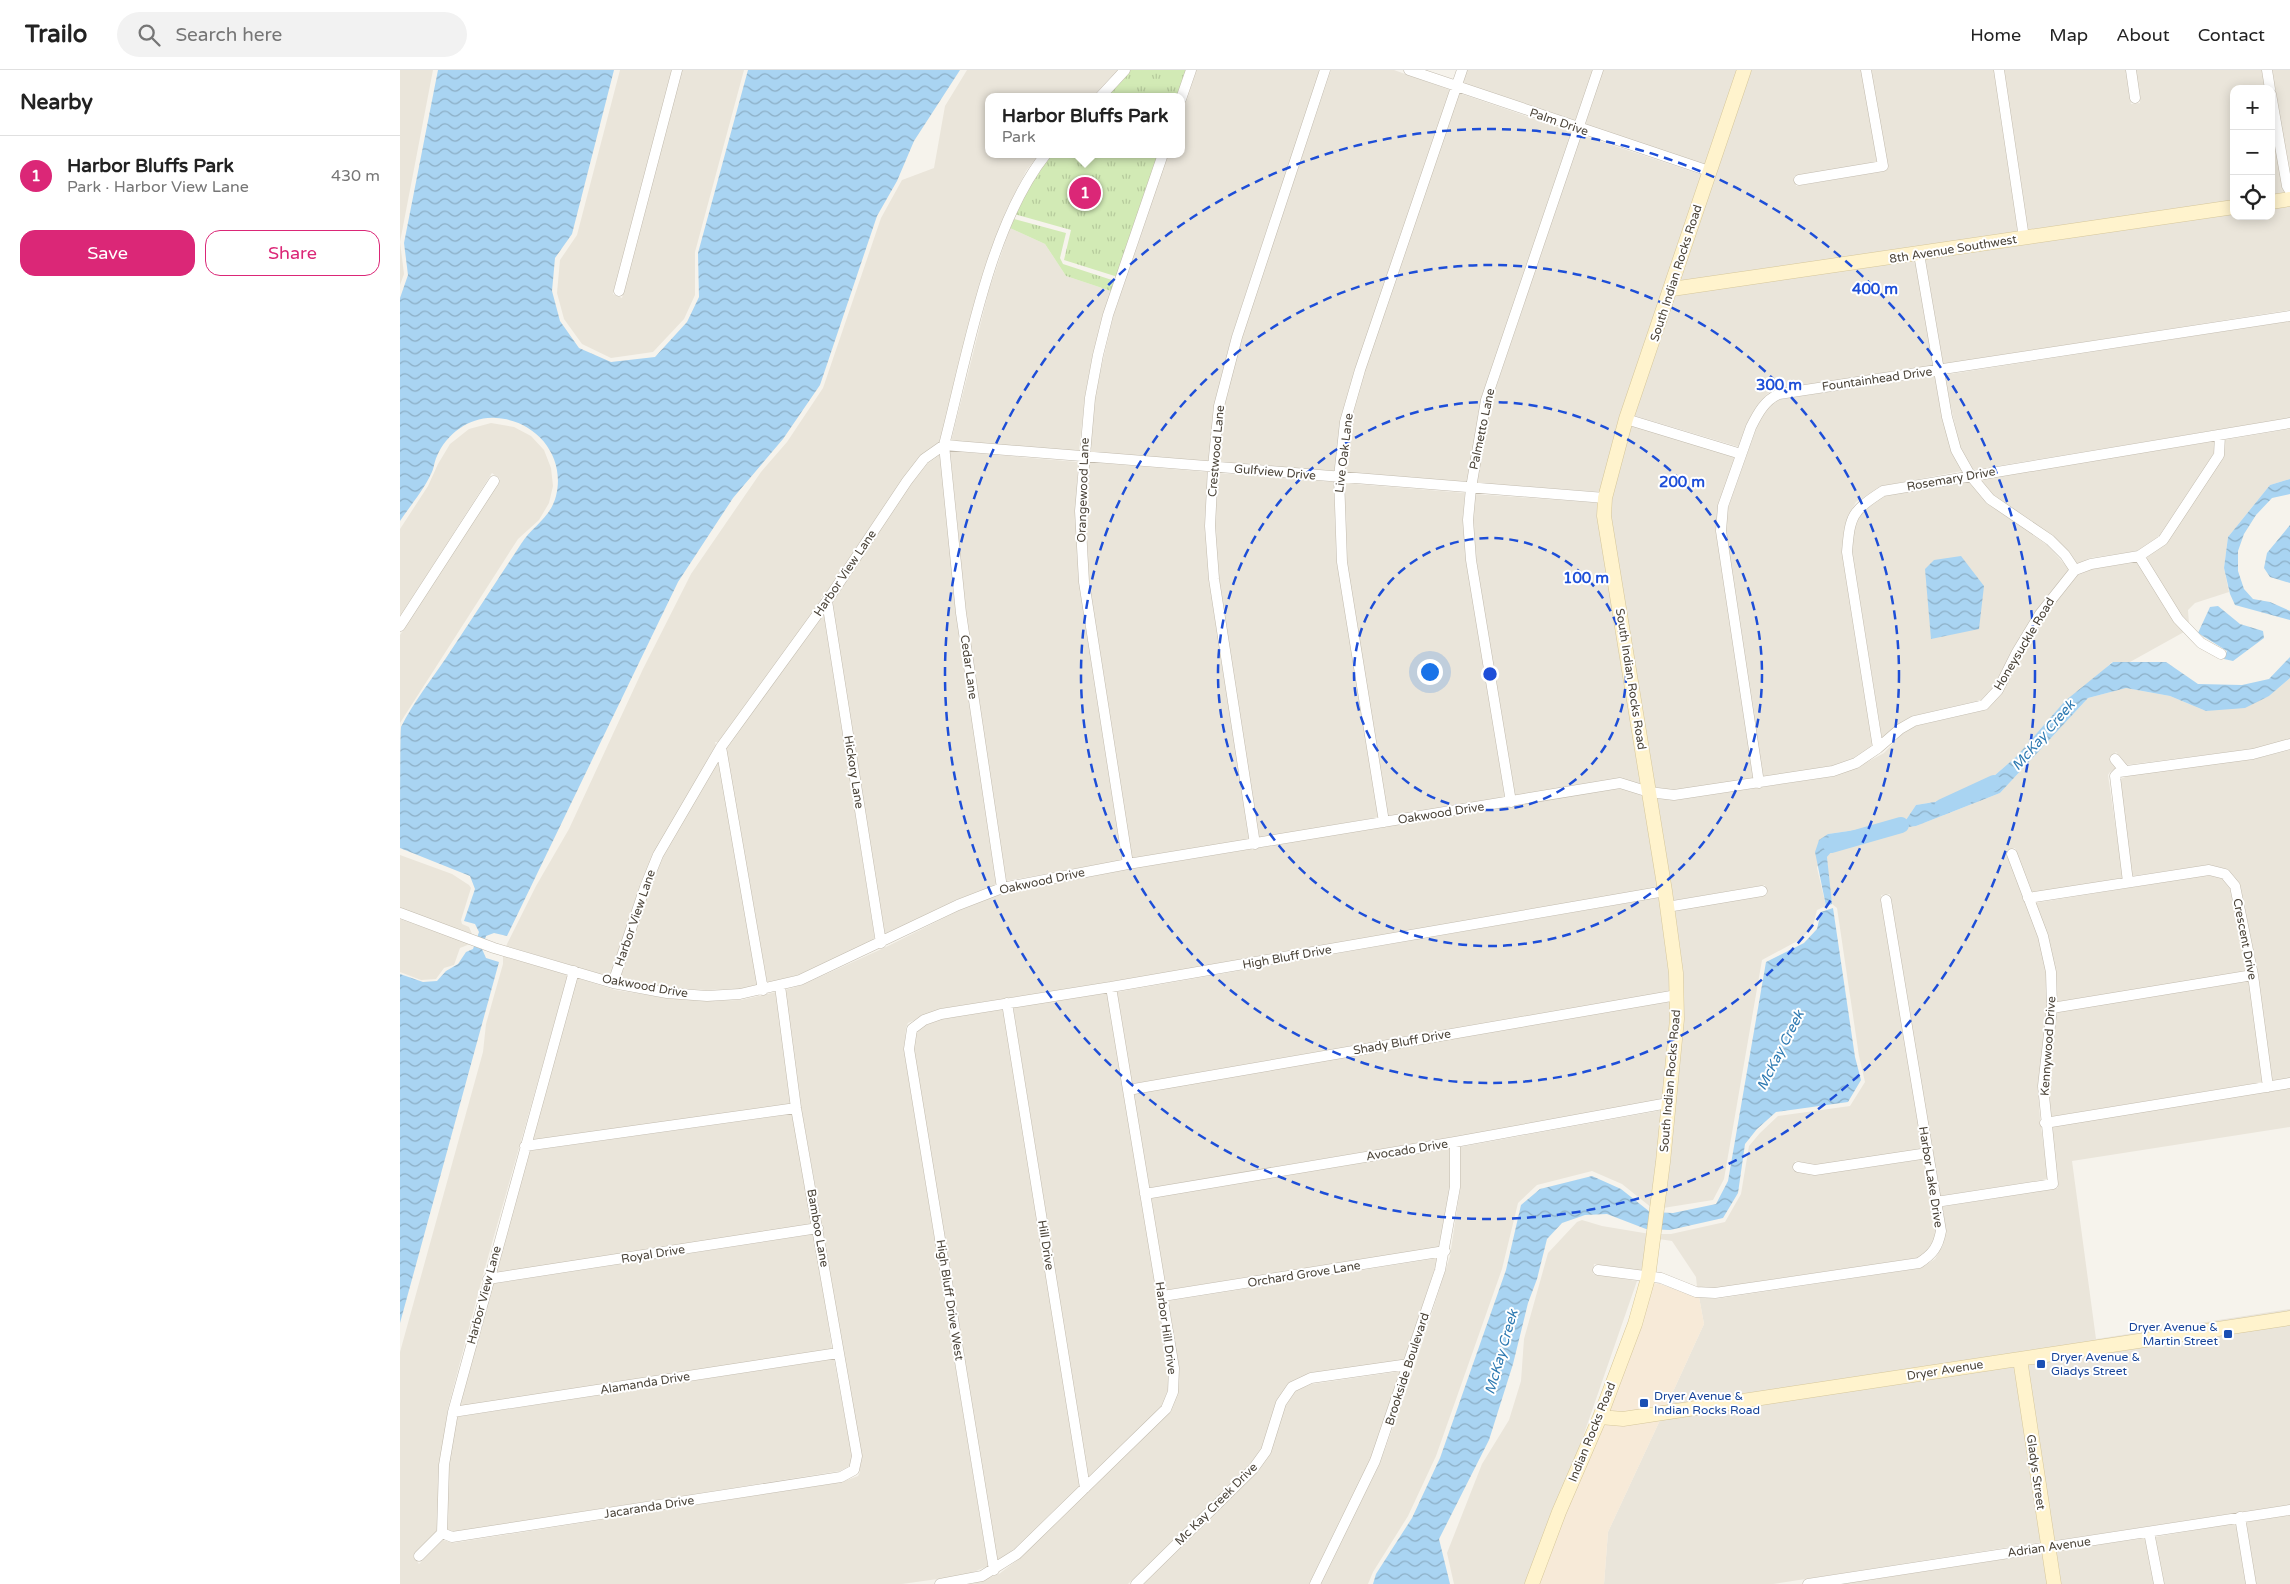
<!DOCTYPE html>
<meta charset="utf-8">
<style>
body{margin:0;font-family:"Varela Round",sans-serif;background:#f2f2f2;color:#222}
.controls{position:absolute;right:15px;top:15px;display:grid;overflow:hidden;border-radius:10px;box-shadow:0 2px 12px #0003}
.controls button{width:45px;height:45px;display:grid;place-items:center;padding:0;border:0;border-bottom:1px solid #e0e0e0;background:#fff;color:#222;font:25px sans-serif}
.you{position:absolute;left:1029px;top:601px;width:18px;height:18px;margin:-12px;border:4px solid #fff;border-radius:50%;background:#1a73e8;box-shadow:0 0 0 8px #1a73e833}
.badge{display:grid;place-items:center;width:32px;height:32px;border-radius:50%;background:#db2777;color:#fff;font-size:16px;font-weight:700}
.pin{position:absolute;translate:-50% -50%;border:2px solid #fff;box-shadow:0 1px 5px #0006}
.popup{position:absolute;left:585px;top:23px;width:200px;height:65px;box-sizing:border-box;display:grid;place-content:center;border-radius:10px;background:#fff;filter:drop-shadow(0 1px 4px #0005);font-size:16px;white-space:nowrap;color:#767676}
.popup b{font-size:19px;color:#222}
.popup::after{content:'';position:absolute;left:50%;top:100%;margin-left:-10px;border:10px solid transparent;border-top-color:#fff}
.list{margin:0;padding:0;list-style:none}
h2{display:flex;justify-content:space-between;align-items:center;height:65px;margin:0;padding:0 20px;font-size:21px}
h2 small{font-size:16px;font-weight:400;color:#767676}
.list li{display:grid;grid-template-columns:32px 1fr auto;gap:15px;align-items:center;box-sizing:border-box;height:80px;padding:0 20px;border-top:1px solid #e0e0e0}
.list b{display:block;font-size:19px;white-space:nowrap}
.list p{margin:0;font-size:16px;white-space:nowrap;color:#767676}
.list em{font-size:16px;font-style:normal;color:#767676}
.actions{display:flex;gap:10px;padding:15px 20px}
.actions a{flex:1;padding:11px 0;border:1px solid #db2777;border-radius:15px;text-align:center;font-size:18px;color:#db2777}
.actions .main{background:#db2777;color:#fff}
.icon{flex:none;width:28px;height:28px;fill:none;stroke:currentColor;stroke-width:2;stroke-linecap:round;stroke-linejoin:round}
.map{position:relative;flex:none;width:1890px;height:1514px;overflow:hidden}
header{display:flex;align-items:center;gap:30px;box-sizing:border-box;height:70px;padding:0 25px;background:#fff;border-bottom:1px solid #e0e0e0}
header strong{font-size:24px}
nav{display:flex;gap:28px;margin-inline-start:auto;font-size:18px}
.search{width:350px;height:45px;background:#f2f2f2;display:flex;align-items:center;gap:12px;box-sizing:border-box;padding:0 18px;border-radius:28px;color:#767676;font-size:19px}
main{display:flex}
aside{flex:1;background:#fff}
.map>svg:first-child{display:block}
.residential{fill:#eae5da}
.commercial{fill:#f7ead8}
.grass{fill:url(#grass-tufts)}
.water{fill:url(#water-waves)}
.lines{fill:none;stroke-linecap:round;stroke-linejoin:round}
.river{stroke:#a9d4f2;stroke-width:16}
.street-casing{stroke:#c2bbae;stroke-width:11}
.secondary-casing{stroke:#d6c79b;stroke-width:15}
.street{stroke:#fff;stroke-width:10}
.secondary{stroke:#fff3cd;stroke-width:14}
.ring{fill:none;stroke:#1d4ed8;stroke-width:2.5;stroke-dasharray:9 6}
.transit-dot{fill:#1a4fb4;stroke:#fff;stroke-width:2}
.labels{text-anchor:middle;stroke-width:4;stroke-linejoin:round;paint-order:stroke}
.street-label{font-size:12px;fill:#4b4439;stroke:#fff}
.transit-label{font-size:12px;fill:#164399;stroke:#fff;text-anchor:start}
.water-label{font-size:14px;font-style:italic;fill:#2e7ab2;stroke:#fff}
.centre{fill:#1d4ed8;stroke:#fff;stroke-width:2.5}
.ring-label{font-size:15px;text-anchor:middle;font-weight:bold;fill:#1d4ed8;stroke:#fff;stroke-width:4;stroke-linejoin:round;paint-order:stroke}
</style>
<header>
<strong>Trailo</strong>
<div class="search"><svg class="icon" aria-label="search" viewBox="0 0 24 24"><circle cx="10" cy="10" r="6"/><path d="M15 15l6 6"/></svg>Search here</div>
<nav><a>Home</a><a>Map</a><a>About</a><a>Contact</a></nav>
</header>
<main>
<aside>
<h2>Nearby<small></small></h2>
<ul class="list">
<li><span class="badge">1</span><div><b>Harbor Bluffs Park</b><p>Park · Harbor View Lane</p></div><em>430 m</em></li>
</ul>
<div class="actions"><a class="main">Save</a><a>Share</a></div>
</aside>
<div class="map">
<svg width="1890" height="1514" viewBox="0 0 1890 1514">
<defs>
<pattern id="grass-tufts" width="24" height="20" patternUnits="userSpaceOnUse" patternTransform="scale(1.25)"><rect width="24" height="20" fill="#d2eab5"/><path d="M3 7l-1-3M5 7V3M7 7l1-3M15 17l-1-3M17 17v-4M19 17l1-3" fill="none" stroke="#b6ca9c"/></pattern>
<pattern id="water-waves" width="16" height="10" patternUnits="userSpaceOnUse" patternTransform="scale(1.25)"><rect width="16" height="10" fill="#a9d4f2"/><path d="M0 5q4-4 8 0t8 0" fill="none" stroke="#8caec5"/></pattern>
</defs>
<rect width="100%" height="100%" fill="#f6f3ec"/>
<!-- residential -->
<path class="residential" d="M0,0H33L0,172L4,204L0,215Z
M220,0H272L213,224L222,228L282,0H344L295,182V225L284,249L253,282L211,288L182,274L164,249L157,223L160,190L177,165Z
M567,0H718L692,27H589V84H639L626,101L606,141L580,216L541,370L503,408L424,526L421,527L422,530L318,672H315L316,675L254,783L240,814L210,907L106,876L136,816L169,759L243,599L291,504L361,402L387,372L423,318L481,148L502,110L534,98L545,36Z
M796,0H920L832,265L815,334L809,392L688,382L694,329L713,247L768,84H781V44Z
M931,0H994L1050,20L956,298L935,402L819,392L824,337L841,269Z
M1067,0H1193L1175,52L1062,14Z
M1203,0H1339L1307,95L1185,55Z
M1350,0H1462L1477,92L1394,106L1396,116L1484,101L1487,95L1471,0H1594L1619,163L1279,213Z
M1604,0H1726L1731,34L1740,33L1735,0H1862L1865,19H1834V132L1628,162Z
M1872,0H1890V107Z
M1059,23L1172,62L1082,328L1067,412L944,402L950,353L964,302Z
M1871,53L1886,124L1871,126Z
M1181,65L1303,105L1201,422L1076,413L1091,332Z
M1890,134V240L1543,294L1525,189L1834,143V146H1871V137Z
M610,158L645,174L666,206L711,221L693,284L685,326L679,381L551,371L589,220Z
M1516,190L1533,296L1377,319L1367,324L1353,342L1339,377L1232,345L1275,224Z
M1890,251V348L1573,400L1560,378L1544,305Z
M1535,306L1551,381L1562,401L1482,416L1456,432L1448,446L1444,461L1443,483L1473,676L1454,688L1432,696L1363,707L1325,461L1328,438L1356,359L1360,349L1373,332L1381,329Z
M91,353L114,357L131,366L144,380L151,398L153,416L149,433L139,450L118,469L0,653V565L100,409L92,403L0,547V459L28,416L38,394L50,374L69,359Z
M1229,355L1335,387L1319,434L1316,461L1354,709L1274,720L1253,717L1209,445V429Z
M1890,359V409L1870,415L1828,467L1824,498L1829,522L1795,533L1788,540L1789,554L1782,546L1746,488L1765,474L1824,370Z
M1815,371L1814,383L1759,466L1737,481L1690,488L1677,494L1593,425L1580,409Z
M550,381L678,392L676,441L680,513L723,790L606,811L566,543Z
M541,384L597,814L556,830L484,865L432,533L510,415L527,394Z
M688,392L808,402L805,455L809,509L850,769L732,788L689,512L685,441Z
M818,403L934,412L937,493L979,747L859,768L819,509L814,456Z
M1569,411L1587,433L1647,475L1669,499L1637,540L1613,579L1594,617L1581,630L1512,646L1497,655L1482,669L1452,482L1453,462L1457,450L1462,440L1484,426Z
M944,413L1065,423L1063,450L1105,728L988,746L946,492Z
M1075,424L1200,433L1243,715L1219,708L1115,726L1076,490L1073,450Z
M1737,492L1784,562L1730,592H1712L1617,686L1571,726L1516,735L1504,753L1428,764L1417,798L1426,836L1417,840L1413,856L1401,869L1362,890L1324,1109L1313,1130L1263,1138L1268,1093L1272,841L1367,825L1365,815L1271,831L1254,728L1275,730L1435,706L1458,697L1484,683L1503,663L1516,656L1586,640L1602,623L1621,585L1644,547L1678,505L1692,499Z
M424,544L475,870L398,905L367,913L326,678Z
M1890,608V669L1852,679L1726,695L1716,682L1709,688L1716,698L1710,702L1708,705L1723,808L1631,823L1615,778L1606,781L1639,868L1646,903L1648,938L1638,1016L1640,1049L1648,1109L1539,1126L1490,824L1481,825L1523,1079L1415,1095L1395,1091L1393,1101L1416,1105L1524,1089L1536,1161L1534,1172L1528,1181L1517,1188L1314,1218L1297,1217L1296,1207L1272,1171L1259,1169L1260,1164H1271L1325,1152L1341,1124L1349,1076L1360,1063L1378,1046L1450,1036L1465,1012L1459,986L1437,838L1432,834L1429,817L1427,787L1437,774L1466,763L1516,756L1600,723L1688,628L1726,618L1770,626L1806,641L1869,626Z
M1890,680V1008L1872,1011L1857,899L1838,813L1827,799L1809,795L1732,806L1720,709L1733,704L1854,689Z
M319,690L358,915L340,919L306,920L268,918L219,909L249,819L262,788Z
M1220,718L1244,726L1259,817L710,912L540,939L508,953L506,958L504,980L588,1496L566,1505L502,1514H0V1282L83,982L86,954L103,894V886L168,905L83,1205L48,1338L40,1395L37,1461L13,1486L19,1494L43,1470L53,1473L442,1412L458,1406L460,1402L422,1153L401,1037L385,920L402,915L486,877L560,840L603,823L729,799Z
M0,785L52,804L69,815L71,818L61,850L62,854L69,857L72,864L0,838Z
M1809,805L1823,808L1831,818L1847,901L1657,932L1655,901L1648,865L1635,833Z
M1261,827L1272,921L732,1014L717,922Z
M0,849L70,874L60,878L54,895L44,898L36,909L21,910L0,902Z
M177,908L215,920L267,928L306,931L341,930L376,922L391,1034L132,1070Z
M1849,911L1863,1012L1649,1047L1648,1016L1657,942Z
M707,923L770,1298L768,1320L762,1336L688,1407L613,937Z
M1272,931L1264,1029L1055,1067L749,1118L733,1024Z
M604,939L680,1415L614,1479L597,1491L513,979L516,962L526,955L542,949Z
M1890,1018V1057L1672,1091L1696,1269L1890,1239V1242L1266,1337L1304,1254L1299,1227L1315,1229L1521,1198L1535,1189L1543,1175L1545,1160L1541,1137L1658,1118L1650,1057Z
M1263,1040L1252,1138L1222,1114L1192,1101L1137,1115L1118,1133L1102,1199L1036,1386L1008,1446L973,1502L968,1514H920L980,1393L1014,1299L1050,1186L1060,1119V1077Z
M393,1044L413,1154L95,1203L129,1081Z
M1051,1078L1050,1117L1041,1177L766,1220L750,1128Z
M1182,1150L1202,1156L1250,1164L1241,1201L1194,1194L1193,1204L1237,1211L1170,1404L1127,1514H1054L1047,1483L1082,1394L1109,1350L1121,1311L1124,1269L1148,1183L1177,1152Z
M415,1164L432,1279L60,1336L92,1214Z
M1038,1188L1005,1290L910,1303L888,1314L877,1331L862,1378L850,1395L728,1514H572L599,1504L620,1488L769,1343L778,1322L779,1297L768,1231Z
M1890,1253V1435L1651,1471L1625,1294Z
M434,1289L452,1386L450,1396L440,1401L52,1462L46,1460L49,1396L57,1347Z
M1616,1295L1642,1472L1373,1514H1204L1208,1462L1261,1348Z
M1002,1301L971,1388L909,1514H743L857,1402L870,1383L885,1336L895,1321L912,1314Z
M1890,1445V1514H1856L1846,1452Z
M1836,1453L1847,1514H1764L1755,1467Z
M1746,1468L1755,1514H1659L1653,1481Z
M1643,1483L1649,1514H1442Z"/>
<!-- commercial -->
<path class="commercial" d="M1253,1213L1260,1214L1299,1227L1304,1254L1266,1337L1223,1343L1207,1342Z
M1261,1348L1208,1462L1204,1514H1137L1203,1352Z"/>
<!-- grass -->
<path class="grass" d="M725,0H791L781,27H700Z
M646,84H763L721,208L664,190L671,160L611,143Z
M614,149L666,163L660,188L663,194L715,211L711,221L666,206L645,174L610,158Z"/>
<!-- water -->
<path class="water" d="M38,0H214L172,164L155,188L152,221L160,251L179,278L211,292L255,287L287,252L299,227L298,183L348,0H560L514,71L497,111L477,146L420,315L383,369L333,428L278,512L107,866L94,863L86,866L82,879L86,888L99,892L0,1253V904L23,912L37,911L46,901L58,894L66,882L73,879L79,862L75,854L64,851L75,819L70,806L0,778C0,759 0,667 1,657C13,633 31,610 46,588C71,550 96,512 121,474C132,456 150,449 156,426C166,386 136,350 96,348C71,346 47,363 37,386C34,392 34,399 31,404C23,421 10,436 0,451V228L8,205L4,173Z
M1890,409V424L1872,428L1856,445L1844,464L1838,481V501L1844,519L1853,529L1870,532L1890,541V550L1835,535L1830,524L1824,498L1828,467L1870,415Z
M1890,455V513L1870,507L1864,498L1867,483Z
M1561,486L1584,516L1579,559L1531,569L1525,499L1534,490Z
M1818,536L1840,554L1863,561L1864,568L1833,591L1824,589L1827,581L1798,563L1810,537Z
M1890,587V608L1869,626L1845,638L1806,641L1770,626L1726,618L1688,628L1600,723L1516,756L1466,763L1438,774L1427,787L1432,834L1426,836L1415,782L1419,770L1428,764L1504,753L1516,735L1571,726L1617,686L1665,631L1713,592H1766L1798,614L1842,615L1869,609Z
M1433,838L1455,987L1461,1010L1448,1032L1376,1042L1357,1059L1345,1074L1338,1123L1323,1148L1270,1160L1246,1159L1207,1144L1185,1145L1162,1153L1147,1169L1137,1209L1128,1233L1113,1294L1089,1370L1039,1469L1050,1514H973L976,1504L1012,1448L1040,1388L1106,1200L1121,1135L1140,1119L1192,1106L1221,1119L1250,1142L1273,1143L1316,1134L1328,1111L1366,892L1404,873L1417,859L1421,842Z"/>
<g class="lines">
<!-- river -->
<path class="river" d="M1542,737L1594,713
M1431,775L1501,755"/>
<defs>
<path id="street" d="M1009,0L1309,101
M1599,0L1624,168
M1731,0L1735,28
M1867,0L1870,19
M1871,24L1887,116L1890,121
M700,27L725,0
M781,29L791,0
M1399,110L1483,96L1466,0
M1519,184L1547,347L1556,380L1570,405L1590,429L1650,470L1665,485L1675,500
M219,221L277,0
M1226,349L1341,384
M1739,486L1778,549L1801,573L1821,584
M427,531L481,873
M0,556L94,411
M321,677L363,920
M1478,678L1447,482C1450,445 1452,441 1483,421L1890,353
M1715,689L1725,701
M1359,713L1321,461L1323,436L1351,357C1358,343 1365,330 1379,324L1890,246
M1111,732L1071,490L1068,450L1071,418L1086,330L1198,0
M984,752L942,492L939,407L945,352L960,300L1062,0
M855,774L814,509L810,456L813,397L819,336L837,267L925,0
M728,794L684,512L680,441L690,328L698,285L708,245L763,84
M1728,812L1715,706L1719,702L1853,684L1890,674
M602,818L561,543L544,375L1205,428
M1628,828L1809,800L1825,804L1835,816L1853,905L1868,1017
M1267,837L1362,821
M0,843L94,878L213,913L267,923L307,926L340,924L400,910L558,835L602,818L728,794L1220,713L1249,722L1274,725L1433,701L1456,693L1478,678L1500,659L1514,651L1584,635L1598,620L1617,582L1640,544L1675,500L1691,494L1739,486L1763,470L1819,385L1820,365
M213,913L245,817L258,785L321,677L427,531L507,411L524,389L544,375C567,287 589,155 646,84
M607,933L685,1418
M1652,938L1853,905
M728,1020L1277,925
M1645,1053L1890,1013
M125,1076L396,1038
M1398,1097L1415,1100L1528,1083
M745,1124L1055,1072L1268,1033
M1536,1132L1653,1114L1643,1016L1652,938L1651,902L1643,866L1612,784
M1198,1200L1261,1208L1296,1222L1315,1223L1519,1193C1533,1184 1538,1177 1541,1161L1486,830
M88,1209L418,1158
M763,1226L1045,1181
M53,1342L438,1283
M1840,1447L1851,1514
M1749,1462L1759,1514
M42,1463L52,1467L441,1407L454,1400L457,1386L396,1038L380,916
M19,1486L42,1463L44,1395L53,1342L174,901
M594,1500L509,979L512,959L524,950L541,944L711,917L1265,821
M540,1514L582,1506L617,1484L766,1339L773,1322L774,1298L711,917
M736,1514L853,1399L866,1381L881,1333L892,1317L911,1308L1009,1294
M915,1514L975,1391L1040,1200L1055,1117V1072
M1408,1514L1890,1440"/>
<path id="secondary" d="M1871,132L1890,129
M1272,219L1834,137
M1620,1289L1654,1514
M1200,1347L1223,1349L1890,1248
M1132,1514L1159,1442L1200,1347L1235,1254L1248,1208L1263,1092L1277,949L1276,903L1265,821L1204,446L1205,428L1226,349L1344,0"/>
</defs>
<!-- street casing -->
<use href="#street" class="street-casing"/>
<!-- secondary casing -->
<use href="#secondary" class="secondary-casing"/>
<!-- street -->
<use href="#street" class="street"/>
<!-- secondary -->
<use href="#secondary" class="secondary"/>
</g>
<!-- distance rings -->
<g class="ring">
<circle cx="1090" cy="604" r="136"/>
<circle cx="1090" cy="604" r="272"/>
<circle cx="1090" cy="604" r="409"/>
<circle cx="1090" cy="604" r="545"/>
</g>
<!-- markers -->
<g class="transit-dot">
<rect x="1823" y="1259" width="10" height="10" rx="2.5"/>
<rect x="1636" y="1289" width="10" height="10" rx="2.5"/>
<rect x="1239" y="1328" width="10" height="10" rx="2.5"/>
</g>
<g class="labels">
<!-- street labels -->
<g class="street-label">
<text transform="translate(1159 52) rotate(19)" y="4">Palm Drive</text>
<text transform="translate(1553 179) rotate(-9)" y="4">8th Avenue Southwest</text>
<text transform="translate(1276 203) rotate(-72)" y="4">South Indian Rocks Road</text>
<text transform="translate(1477 309) rotate(-8)" y="4">Fountainhead Drive</text>
<text transform="translate(1082 359) rotate(-78)" y="4">Palmetto Lane</text>
<text transform="translate(816 381) rotate(-85)" y="4">Crestwood Lane</text>
<text transform="translate(944 383) rotate(-83)" y="4">Live Oak Lane</text>
<text transform="translate(875 402) rotate(5)" y="4">Gulfview Drive</text>
<text transform="translate(1551 409) rotate(-10)" y="4">Rosemary Drive</text>
<text transform="translate(683 420) rotate(-88)" y="4">Orangewood Lane</text>
<text transform="translate(445 503) rotate(-56)" y="4">Harbor View Lane</text>
<text transform="translate(1624 574) rotate(-59)" y="4">Honeysuckle Road</text>
<text transform="translate(569 597) rotate(82)" y="4">Cedar Lane</text>
<text transform="translate(1231 609) rotate(81)" y="4">South Indian Rocks Road</text>
<text transform="translate(454 702) rotate(81)" y="4">Hickory Lane</text>
<text transform="translate(1041 743) rotate(-9)" y="4">Oakwood Drive</text>
<text transform="translate(642 811) rotate(-12)" y="4">Oakwood Drive</text>
<text transform="translate(235 848) rotate(-71)" y="4">Harbor View Lane</text>
<text transform="translate(1845 869) rotate(79)" y="4">Crescent Drive</text>
<text transform="translate(887 887) rotate(-10)" y="4">High Bluff Drive</text>
<text transform="translate(245 916) rotate(10)" y="4">Oakwood Drive</text>
<text transform="translate(1002 972) rotate(-10)" y="4">Shady Bluff Drive</text>
<text transform="translate(1648 976) rotate(-86)" y="4">Kennywood Drive</text>
<text transform="translate(1270 1011) rotate(-85)" y="4">South Indian Rocks Road</text>
<text transform="translate(1007 1080) rotate(-9)" y="4">Avocado Drive</text>
<text transform="translate(1531 1107) rotate(81)" y="4">Harbor Lake Drive</text>
<text transform="translate(418 1158) rotate(80)" y="4">Bamboo Lane</text>
<text transform="translate(646 1175) rotate(81)" y="4">Hill Drive</text>
<text transform="translate(253 1184) rotate(-9)" y="4">Royal Drive</text>
<text transform="translate(904 1204) rotate(-9)" y="4">Orchard Grove Lane</text>
<text transform="translate(84 1225) rotate(-75)" y="4">Harbor View Lane</text>
<text transform="translate(550 1230) rotate(81)" y="4">High Bluff Drive West</text>
<text transform="translate(766 1258) rotate(82)" y="4">Harbor Hill Drive</text>
<text transform="translate(1007 1299) rotate(-72)" y="4">Brookside Boulevard</text>
<text transform="translate(1545 1300) rotate(-9)" y="4">Dryer Avenue</text>
<text transform="translate(245 1313) rotate(-9)" y="4">Alamanda Drive</text>
<text transform="translate(1192 1362) rotate(-68)" y="4">Indian Rocks Road</text>
<text transform="translate(1636 1402) rotate(82)" y="4">Gladys Street</text>
<text transform="translate(816 1434) rotate(-45)" y="4">Mc Kay Creek Drive</text>
<text transform="translate(249 1437) rotate(-9)" y="4">Jacaranda Drive</text>
<text transform="translate(1649 1477) rotate(-8)" y="4">Adrian Avenue</text>
</g>
<!-- transit labels -->
<g class="transit-label">
<text x="1818" y="1261" text-anchor="end">Dryer Avenue &amp;<tspan x="1818" dy="14">Martin Street</tspan></text>
<text x="1651" y="1291">Dryer Avenue &amp;<tspan x="1651" dy="14">Gladys Street</tspan></text>
<text x="1254" y="1330">Dryer Avenue &amp;<tspan x="1254" dy="14">Indian Rocks Road</tspan></text>
</g>
<!-- water labels -->
<g class="water-label">
<text transform="translate(1643 665) rotate(-49)" y="5">McKay Creek</text>
<text transform="translate(1380 980) rotate(-63)" y="5">McKay Creek</text>
<text transform="translate(1101 1282) rotate(-74)" y="5">McKay Creek</text>
</g>
</g>
<circle cx="1090" cy="604" r="8" class="centre"/>
<g class="ring-label">
<text x="1475" y="224">400 m</text>
<text x="1379" y="320">300 m</text>
<text x="1282" y="417">200 m</text>
<text x="1186" y="513">100 m</text>
</g>
</svg>
<div class="controls">
<button>+</button>
<button>−</button>
<button><svg class="icon" aria-label="locate" viewBox="0 0 24 24"><circle cx="12" cy="12" r="6"/><path d="M12 2v4M12 18v4M2 12h4M18 12h4"/></svg></button>
</div>
<div class="you"></div>
<div class="pin badge" style="left:685px;top:123px">1</div>
<div class="popup"><b>Harbor Bluffs Park</b>Park</div>
</div>
</main>
